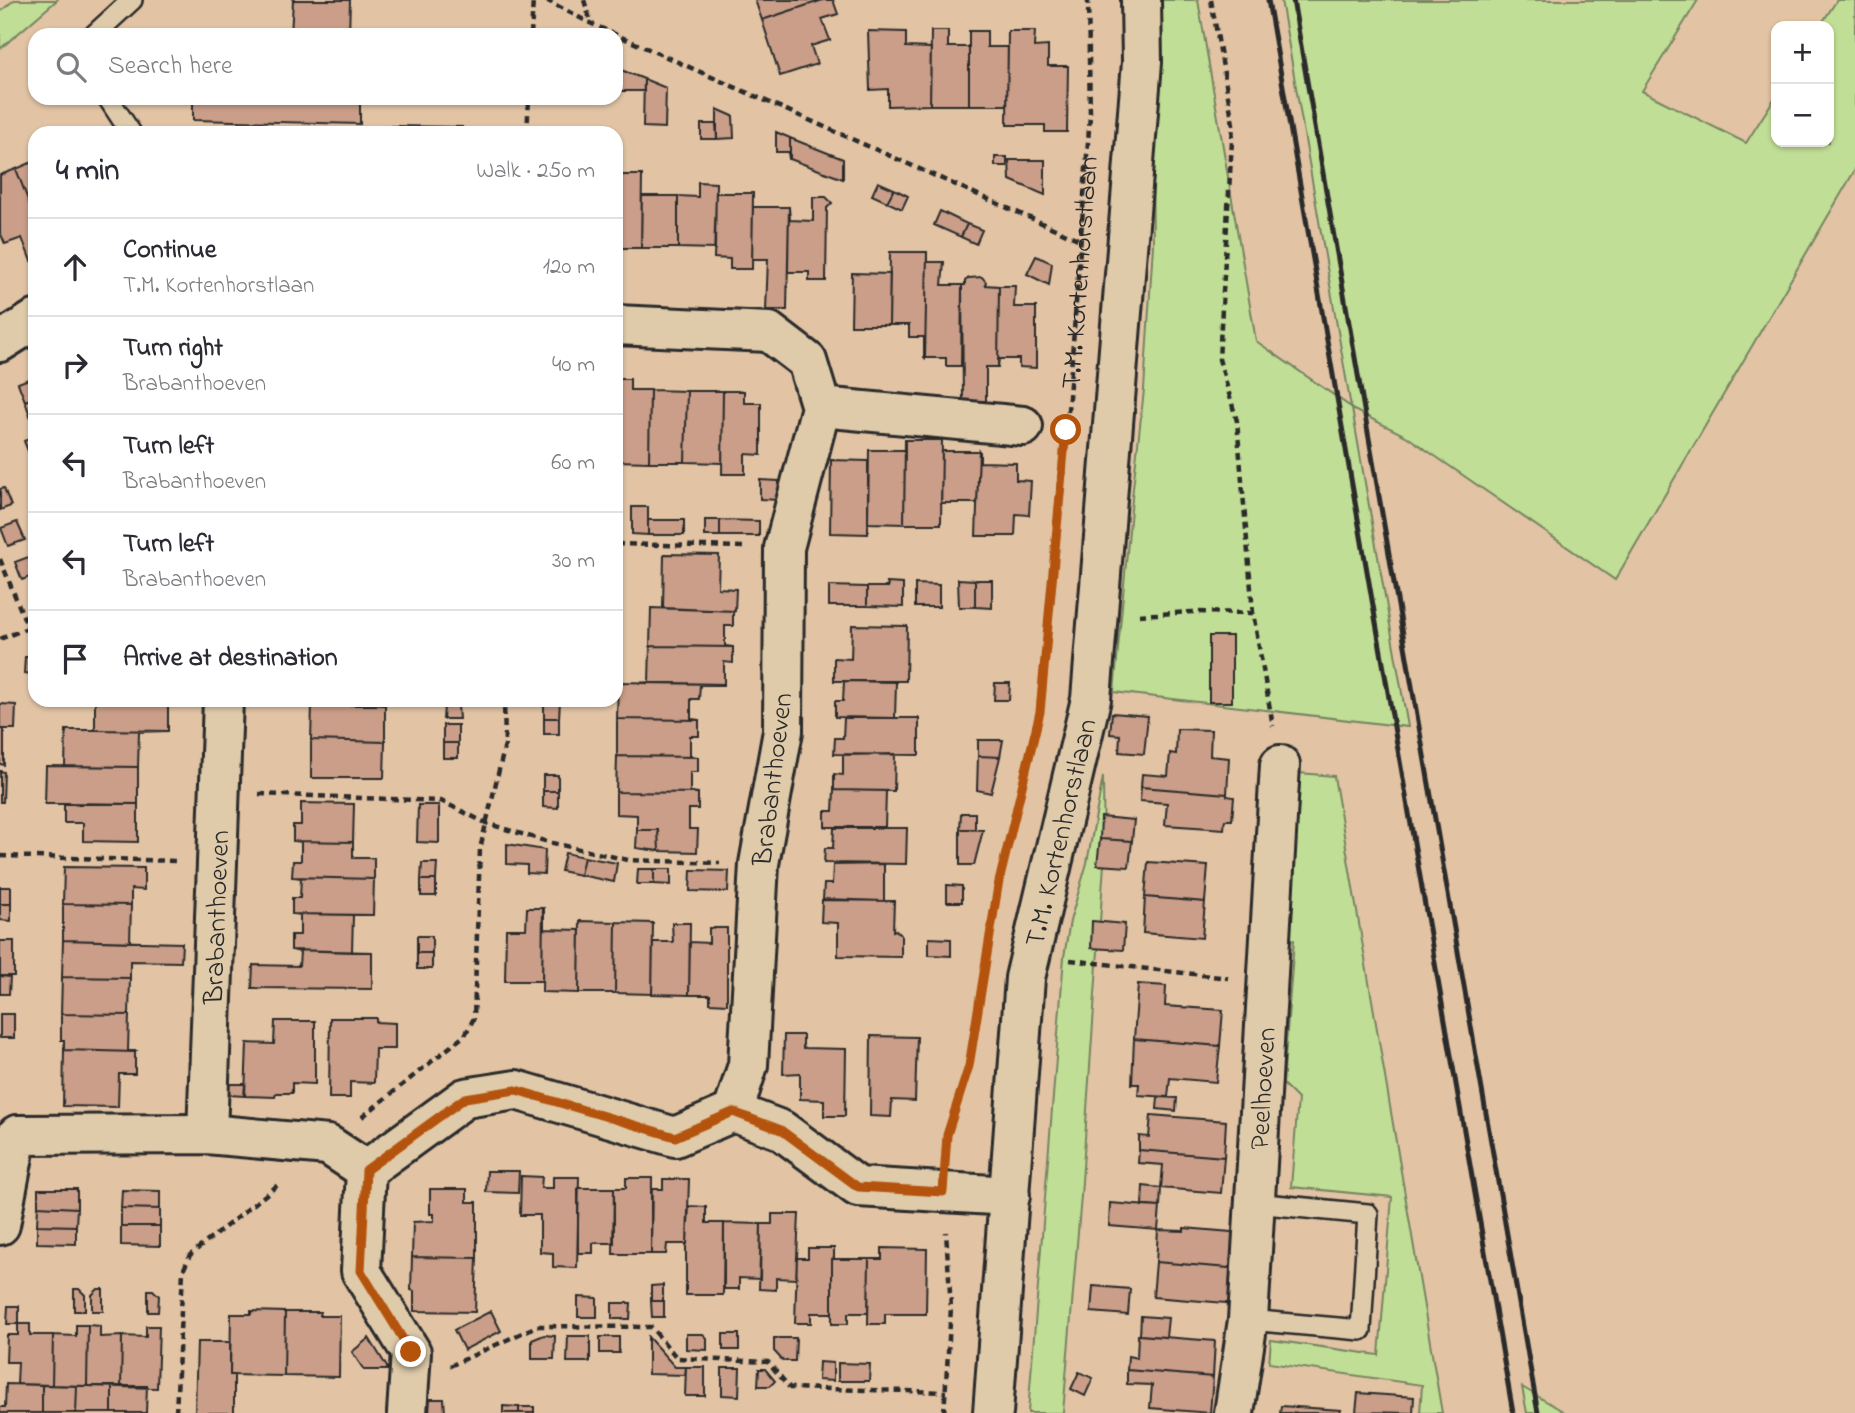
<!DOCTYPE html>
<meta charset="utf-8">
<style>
body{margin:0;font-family:"Indie Flower",sans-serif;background:#f7f7f7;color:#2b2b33}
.controls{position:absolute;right:21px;top:21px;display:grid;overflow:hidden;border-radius:14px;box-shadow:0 2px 5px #0004}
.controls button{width:63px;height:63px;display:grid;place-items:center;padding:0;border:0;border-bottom:2px solid #e1e1e2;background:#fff;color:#2b2b33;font:35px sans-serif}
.stop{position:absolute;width:21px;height:21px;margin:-16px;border:5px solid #b45309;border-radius:50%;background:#fff}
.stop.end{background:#b45309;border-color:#fff;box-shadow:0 2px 7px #0008}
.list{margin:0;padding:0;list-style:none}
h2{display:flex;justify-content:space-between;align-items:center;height:91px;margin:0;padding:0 28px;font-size:30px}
h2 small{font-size:23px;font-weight:400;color:#7c7c81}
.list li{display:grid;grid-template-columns:46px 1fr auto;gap:21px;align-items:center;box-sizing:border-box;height:98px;padding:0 28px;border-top:2px solid #e1e1e2}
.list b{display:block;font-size:26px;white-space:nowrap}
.list p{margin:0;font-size:23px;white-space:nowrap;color:#7c7c81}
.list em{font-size:23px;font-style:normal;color:#7c7c81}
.icon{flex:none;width:38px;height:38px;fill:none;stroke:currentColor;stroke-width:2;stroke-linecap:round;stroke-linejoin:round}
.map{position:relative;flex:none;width:1855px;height:1413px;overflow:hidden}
.search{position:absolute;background:#fff;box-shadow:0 2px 5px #0004;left:28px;top:28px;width:595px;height:77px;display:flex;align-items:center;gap:18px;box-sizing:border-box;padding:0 24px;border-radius:21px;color:#7c7c81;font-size:26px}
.panel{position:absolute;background:#fff;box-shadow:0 2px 5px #0004;left:28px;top:126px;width:595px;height:581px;border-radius:21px}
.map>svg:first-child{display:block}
.green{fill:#c1de96;stroke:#768460;stroke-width:2}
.building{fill:#ca9e88;stroke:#2b2b2b;stroke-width:2}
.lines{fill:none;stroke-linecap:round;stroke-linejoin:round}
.service-casing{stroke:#2b2b2b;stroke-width:24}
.minor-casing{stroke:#2b2b2b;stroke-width:44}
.tertiary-casing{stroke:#2b2b2b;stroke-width:44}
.path{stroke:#2b2b2b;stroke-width:4.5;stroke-dasharray:7 5;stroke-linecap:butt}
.service{stroke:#dfcbaa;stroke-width:19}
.minor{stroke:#dfcbaa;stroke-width:38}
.tertiary{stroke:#dfcbaa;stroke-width:38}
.rail{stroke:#2b2b2b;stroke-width:5}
.route{stroke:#b45309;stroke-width:9}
.labels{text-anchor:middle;stroke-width:5;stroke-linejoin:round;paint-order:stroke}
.street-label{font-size:28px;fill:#2b2b2b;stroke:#dfcbaa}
</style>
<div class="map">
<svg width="1855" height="1413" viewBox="0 0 1855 1413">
<rect width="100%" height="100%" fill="#e2c4a5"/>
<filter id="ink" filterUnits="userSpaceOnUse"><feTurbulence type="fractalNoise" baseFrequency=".0143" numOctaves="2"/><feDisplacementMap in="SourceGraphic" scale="14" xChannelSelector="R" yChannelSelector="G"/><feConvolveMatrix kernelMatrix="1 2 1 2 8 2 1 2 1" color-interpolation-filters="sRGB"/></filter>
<g filter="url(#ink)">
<!-- green -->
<path class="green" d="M14,0H57L0,49V12Z
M1149,0H1198L1256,341L1351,407L1281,0H1698L1642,91L1746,143L1776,96V142H1829V26H1820L1837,0H1855V170L1615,580L1406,436L1352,409L1408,727L1114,692L1133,488L1144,390L1153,245L1151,75Z
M1287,772L1334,776L1442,1413H1420L1422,1385L1269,1363L1271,1340L1379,1355L1392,1197L1291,1187L1298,1099L1283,1084L1294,940L1279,931Z
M1103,777L1104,864L1081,1196L1063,1413H1028L1064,957L1070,921L1087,863Z
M1522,1387L1566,1413H1527Z"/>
<!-- building -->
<path class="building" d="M293,0H350L349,35H291Z
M755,0H817V2L762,20Z
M823,0H833L838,14L822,19L830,40L811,46L817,64L780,76L762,20Z
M868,31L906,32V47L931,48L930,105L888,106V89L870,90Z
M931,31H948V47H969V105H930Z
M969,31H987V47H1008L1007,105H969Z
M1008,31H1035L1034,47L1048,46V66H1068L1067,132H1045V125H1007Z
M616,68L644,79V91H616Z
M644,79L666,88L665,128L643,127Z
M193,98H360V124L193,120Z
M717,109L733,116L734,138L717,139Z
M701,124H716L717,139H701Z
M391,126L462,127V133H391Z
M776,132L790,138V159H789L788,152H776Z
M790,138L843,159V179L790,159Z
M616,157H617L618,175H642L641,248H616Z
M995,157H1007V166H995Z
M1009,160H1045V195L1010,180Z
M35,161V218L16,169Z
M16,169L35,218V260L31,261L22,238L5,244L0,232V175Z
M698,182L716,183L715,249L678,248V196L698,197Z
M878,182L894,189L887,202L872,195Z
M894,189L908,196L902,209L887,202Z
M716,193H753L752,269H730V259L714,258Z
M642,196H678V248H641Z
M813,197H826L832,203L827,208L826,281H809V272H788L789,207L790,220L813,221Z
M753,207H789L787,310H766L768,259H752Z
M940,211L967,224L961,237L934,225Z
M967,224L982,230L976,244L961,237Z
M890,252H927L925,358L924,357V337H909V325H889Z
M927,252V262H944L942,285H962L961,366H946V358H925Z
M1036,256L1052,263L1049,285L1027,274Z
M852,273L890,274L889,325H851Z
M982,277L986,282L985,285L999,286L998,367H986V401H963L962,285H965V281L969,278Z
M999,286H1015L1014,307H1036V368L1019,367V359H999L998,367Z
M34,377L35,397L25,401L18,383Z
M616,379H630V390H650L649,462L616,461Z
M650,390L687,391L685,462H649Z
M687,391H723L722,463L685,462Z
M723,391H744V403H761V455L745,454V474H722Z
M35,397V417L31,418L25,401Z
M35,436V468L24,441Z
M905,440H942L941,524H904Z
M869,450H905L904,524L868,523Z
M942,451H979L977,503H941Z
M979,451L980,452V462L1016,463V480L1031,481L1029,515L1016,514L1015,536H976Z
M831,460L868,461V534L830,533Z
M760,480L779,481V500L760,499Z
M4,488L11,506L0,510V489Z
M632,507H648V535L632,534Z
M648,520H684V535H648Z
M705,520H720V536H705Z
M720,520L759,521V536H720Z
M17,522L25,540L8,546L1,528Z
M664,554L719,555L718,588L736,589L735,611L663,608Z
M31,556L35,566V575L22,580L15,562Z
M958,579L975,580V607H959Z
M975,580H992V608L975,607Z
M887,583L903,584V607L867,606V587H888Z
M915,584L939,585V607H915Z
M829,586L867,587V606H829Z
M651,608L735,611L733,612V626H725V646L733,647L650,646Z
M852,625L907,626L906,681H834V658L851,659Z
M1209,636H1232V702H1209Z
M650,646L733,647V663L724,662V684L639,683L649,682Z
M25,657H35V674L24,673Z
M844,681L896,682L895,718L835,717V701H843Z
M618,682L724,684V685H700L699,699H691V719L699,720L617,719Z
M995,683H1010L1009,700H994Z
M95,700H168V731L95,730Z
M312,700H385V705H312Z
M444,700H458V706H444Z
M544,701H560L559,718H544Z
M0,704L16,705L15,729H0Z
M312,705H385V742L311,740Z
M444,706H458L459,719H443Z
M1112,713L1148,716L1144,754L1119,752L1120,735L1110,734Z
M544,718H559V734H544Z
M844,718H919V755L834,754L835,738H843Z
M617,719L699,720V736H690V756L698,757L617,756Z
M443,725H458V743H443Z
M0,729H4V765L0,764Z
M1177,729L1211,730L1210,756L1229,758L1227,794L1141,787L1142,774L1168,776L1170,753L1176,754Z
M66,730H95L168,731L139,732L138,767L65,766Z
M311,740L385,742L384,778H311Z
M978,740H1003L1000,757L978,756Z
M443,743H458V758H443Z
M895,754L894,791L834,790V774L843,775V755Z
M617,756L698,757V772H690V792L698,793L616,792Z
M978,756L1000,757L991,793L977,790Z
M46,766L138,767V804H45Z
M0,771L4,772L3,802H0Z
M543,775H558V791H543Z
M1141,787L1227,794V796L1234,797L1232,820H1225L1224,829L1165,825L1167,803L1140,801Z
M834,790L886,791L885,827H825V811H833Z
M543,791H558V808L543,807Z
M616,792L698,793V809H689V829H698L697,852L659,851L658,830H637V815L616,814Z
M64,803L138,804V842L83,841V823H64Z
M301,803L354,804L353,842L293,841V825H301Z
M418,805H439V843L417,842Z
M961,813H975V829H960Z
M1101,817L1134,820L1132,841L1100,839Z
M834,828H907L906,864L824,863L825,848H833Z
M960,829L983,830L974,865H960Z
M637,830H658L659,851L636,848Z
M1100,839L1132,841L1129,867L1097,865Z
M293,841L353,842V858H374V879L292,877L293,861H301V842Z
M507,844L545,850L544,874L527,873V865L507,864Z
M565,853L584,857L580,875L561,871Z
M584,857L617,863L614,882L580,875Z
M1148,862L1208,866L1205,902L1145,897Z
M422,863H437L436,880H421Z
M884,864V901L823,899L824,884H832L833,865Z
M64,867L144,868V890L131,889V905L63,904Z
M638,869H654V884H637Z
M654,869H671V885L654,884Z
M691,870L729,871L728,892L690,891Z
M292,877L374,879L373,915L292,914V898H300L301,878Z
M421,880H436V896H421Z
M947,885L962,886V902H947Z
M0,887H11V904H0Z
M1145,897L1205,902L1202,938L1143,933Z
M822,900L894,901L893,931L896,930L901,935V957L838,956V923L821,922Z
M0,904H11V921L0,920Z
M63,904L131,905L130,942L63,940Z
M527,908H543L542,981H505L506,929H526Z
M543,908H544V929L580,930L579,993L542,992Z
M292,914L353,915L352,952L291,950V935H300V915Z
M580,921L616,922L615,993H579Z
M1092,921L1125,924L1123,950L1091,948Z
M616,922L653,923L652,994L615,993Z
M672,923H690L689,995L652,994L653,942H673Z
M709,928H727V1004L710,1003V995H689L690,942L709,943Z
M417,936H432V953H417Z
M929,938L951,939V956L929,955Z
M63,940L182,943L181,962L130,961V978L62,977Z
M0,941H14V976H0Z
M291,950L372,952V989L252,988L253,965L299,966L300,952Z
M417,953H432V969H417Z
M0,976L10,977L9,994H0Z
M62,977L130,978L129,1015L61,1014Z
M1138,984L1166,986L1165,1006L1223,1010L1220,1046L1134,1039Z
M0,1014H14V1038H0Z
M61,1014L129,1015L128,1051H136L135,1052L64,1050V1040H61Z
M330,1018H376V1022L395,1023V1049H375L374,1083L350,1082V1098H329Z
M275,1021H315V1084L292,1083V1093H276L275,1097L245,1096L247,1043L274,1044Z
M784,1035H803V1048L846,1049L845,1116H824V1100L800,1099V1073L783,1074Z
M871,1036L917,1037L915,1101L892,1100L891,1117L870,1116Z
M1134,1039L1220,1046L1216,1082L1170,1078L1168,1097L1138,1095L1139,1084H1132Z
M64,1050L135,1052V1074H119L118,1107L63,1106Z
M229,1084H245L244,1096L229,1095Z
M1158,1097L1177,1098L1176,1111L1157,1109Z
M1151,1115L1226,1121L1224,1157L1139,1150V1136L1149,1137Z
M1139,1150L1224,1157L1221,1193L1161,1188L1163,1165L1138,1163Z
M487,1171H519L518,1193L486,1192Z
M521,1176L542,1177L541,1188H553V1177H579L577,1268L553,1267V1253L540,1252V1215H520Z
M626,1178H652L651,1254H613L614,1188H626Z
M663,1179H689L687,1244H667L666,1254H651V1189H663Z
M1143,1186L1161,1188L1160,1207L1142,1206Z
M578,1188H614V1243H593V1253H578Z
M38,1189H77V1208L38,1206Z
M430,1189H467V1202H477V1258L412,1257L413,1222L434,1221V1214H430Z
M122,1190L160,1191V1209L121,1208Z
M1110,1203L1160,1207L1158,1230L1109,1226Z
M38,1206L77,1208L76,1226L37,1225Z
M689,1206L706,1207V1223H724L723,1295H686V1244H687Z
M121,1208L160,1209V1226H121Z
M772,1214H799L796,1279L776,1278V1290L759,1289L761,1224H772Z
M724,1223L761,1224L760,1279L739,1278V1289H724Z
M37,1225L76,1226V1244L37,1243Z
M121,1226H160V1246L121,1245Z
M1184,1228L1243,1233L1241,1269L1156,1262L1158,1230L1184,1231Z
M808,1248H834V1258L832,1259V1313H811V1323H795L797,1258H808Z
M882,1248L927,1249L926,1314H885V1324H868L869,1259H882Z
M412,1257L477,1258L475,1312L414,1311V1291L411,1290Z
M832,1259H869L868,1313H848V1324H832Z
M1156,1262L1241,1269L1238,1304L1153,1297Z
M663,1285V1301H651V1286Z
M1093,1286L1130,1289L1128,1315L1091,1312Z
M74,1289H79L85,1295V1311H74Z
M98,1289H103V1311H92V1295Z
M148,1290H153L159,1296L158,1312H148Z
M578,1297L597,1298V1317H578Z
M651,1301H664V1317H652Z
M612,1303H631L630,1319H612Z
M8,1306H19V1324H7Z
M251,1311L285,1312L284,1376L230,1375L231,1314H251Z
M491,1311L501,1331L464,1350L454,1330Z
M285,1312H320V1316H340L339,1377L284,1376Z
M1141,1316L1168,1318L1166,1337L1140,1335Z
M18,1324H30V1335H53L52,1385L17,1384L18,1362H6L7,1335H18Z
M76,1325H88L87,1386L52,1385L53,1335L76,1336Z
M88,1325L100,1326V1337L122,1336L121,1387L87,1386Z
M146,1326H159L157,1388L121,1387L122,1336L146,1337Z
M686,1334H703L707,1338V1350L686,1349Z
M723,1334H739V1350H723Z
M544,1335L555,1336L554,1359H532V1340Z
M1138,1335L1215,1341L1213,1377L1127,1370L1128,1356L1137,1358Z
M568,1336H590V1362H567Z
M600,1337H619V1353H600Z
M648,1337L675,1367H686L685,1375L648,1374Z
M369,1338L387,1367V1370H364L352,1352Z
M774,1338H796L795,1361H783L774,1351Z
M197,1342H230V1375H234V1413H195Z
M819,1362L833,1363V1381L818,1380Z
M838,1363L870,1364L869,1381H838Z
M686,1367H705V1396H685Z
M722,1368H740L739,1396L722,1395Z
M759,1369H765L775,1381L770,1386H758Z
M1127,1370L1213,1377L1210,1413L1150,1408L1152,1385L1127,1384Z
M1079,1372L1093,1378L1085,1396L1071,1389Z
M6,1384L42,1385V1413H0V1407H5Z
M42,1385L77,1386L76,1413H42Z
M77,1386H112V1413H76Z
M112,1386H147L146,1413H112Z
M1358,1393L1414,1397L1413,1413L1356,1412Z
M430,1399H444L445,1413H429Z
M503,1406L519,1407V1413H503Z
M1281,1406L1341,1410L1340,1413H1280Z
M519,1407H534V1413H519Z"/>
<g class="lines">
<defs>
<path id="service" d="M94,35L132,0
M108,98L131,133
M1248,1320L1361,1330L1368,1214L1255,1203"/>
<g id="minor">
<path d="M616,325L769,332L807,361L821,407L784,548L783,731L759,864L748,1065L733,1112"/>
<path d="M0,342L35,320"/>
<path d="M821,407L1023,426"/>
<path id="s2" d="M207,1134L223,700"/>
<path d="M0,1225L17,1135L207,1134L328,1145L366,1170"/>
<path d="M407,1413L411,1352L361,1271L366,1170L465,1098L516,1090L675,1137L733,1112L781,1130L858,1187L1010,1196"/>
<path id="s3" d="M1234,1413L1248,1320L1280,765"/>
</g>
<g id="tertiary">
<path id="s4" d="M993,1413L1025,978L1091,699L1142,62L1141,0"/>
</g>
</defs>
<!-- service casing -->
<use href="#service" class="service-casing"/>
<!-- minor casing -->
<use href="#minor" class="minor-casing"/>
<!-- tertiary casing -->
<use href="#tertiary" class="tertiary-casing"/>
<!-- path -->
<g class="path">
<path d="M546,0L592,24L1080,240"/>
<path d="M584,0L591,23"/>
<path d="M1211,0L1233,124L1219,359L1237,421L1253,613"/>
<path d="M531,35L533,0"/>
<path d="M527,133L529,98"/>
<path id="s1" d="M1067,424L1090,115L1088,0"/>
<path d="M616,544L745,547"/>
<path d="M0,559L28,628"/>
<path d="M1139,615L1192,612L1253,613L1273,726"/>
<path d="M0,639L35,625"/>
<path d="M259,794L441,801L486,823L548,842L628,860L720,863"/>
<path d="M0,856L178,861"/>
<path d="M991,928L998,886L1039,712L1065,436"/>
<path d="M1070,960L1228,978"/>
<path d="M362,1117L465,1035L474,1018L480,849L505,745L504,700"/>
<path d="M946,1150L947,1134L969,1066L978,1013"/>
<path d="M450,1366L537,1326L651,1327L677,1358L768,1362L790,1388L946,1392"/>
<path d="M176,1413L183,1271L190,1255L279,1184"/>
<path d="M944,1413L951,1308L946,1232"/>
</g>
<!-- service -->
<use href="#service" class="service"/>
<!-- minor -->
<use href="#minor" class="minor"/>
<!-- tertiary -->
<use href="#tertiary" class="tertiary"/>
<!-- rail -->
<path class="rail" d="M1268,0L1513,1413
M1293,0L1538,1413"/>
</g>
</g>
<g class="lines" filter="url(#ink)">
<!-- route -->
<path class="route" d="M411,1352L361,1271L366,1170L465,1098L516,1090L675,1137L733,1112L781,1130L858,1187L943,1192L947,1135L969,1066L998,886L1040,712L1066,430"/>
</g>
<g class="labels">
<!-- street labels -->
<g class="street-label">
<text dy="10" stroke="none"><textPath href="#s1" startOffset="152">T.M. Kortenhorstlaan</textPath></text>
<text transform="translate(771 779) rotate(-83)" y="10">Brabanthoeven</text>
<text dy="10" stroke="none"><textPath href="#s4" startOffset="586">T.M. Kortenhorstlaan</textPath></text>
<text dy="10" stroke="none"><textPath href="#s2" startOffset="217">Brabanthoeven</textPath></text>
<text dy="10" stroke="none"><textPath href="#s3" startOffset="326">Peelhoeven</textPath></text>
</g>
</g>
</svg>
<div class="controls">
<button>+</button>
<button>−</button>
</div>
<div class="stop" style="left:1066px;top:430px"></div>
<div class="stop end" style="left:411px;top:1352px"></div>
<div class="search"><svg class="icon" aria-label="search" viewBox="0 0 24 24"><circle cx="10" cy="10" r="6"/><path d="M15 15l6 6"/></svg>Search here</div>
<section class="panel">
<h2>4 min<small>Walk · 250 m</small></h2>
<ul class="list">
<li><svg class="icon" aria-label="ahead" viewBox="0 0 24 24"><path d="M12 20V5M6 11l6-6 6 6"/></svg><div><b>Continue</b><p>T.M. Kortenhorstlaan</p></div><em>120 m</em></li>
<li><svg class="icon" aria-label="right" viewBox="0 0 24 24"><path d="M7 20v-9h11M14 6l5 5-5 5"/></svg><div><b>Turn right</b><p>Brabanthoeven</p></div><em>40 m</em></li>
<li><svg class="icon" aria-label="left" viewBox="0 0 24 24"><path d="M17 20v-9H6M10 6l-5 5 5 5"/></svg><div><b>Turn left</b><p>Brabanthoeven</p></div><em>60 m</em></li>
<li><svg class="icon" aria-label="left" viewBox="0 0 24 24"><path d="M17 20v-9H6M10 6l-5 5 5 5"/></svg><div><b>Turn left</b><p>Brabanthoeven</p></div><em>30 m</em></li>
<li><svg class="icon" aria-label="arrive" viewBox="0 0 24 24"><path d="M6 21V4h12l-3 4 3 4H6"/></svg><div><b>Arrive at destination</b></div></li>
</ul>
</section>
</div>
